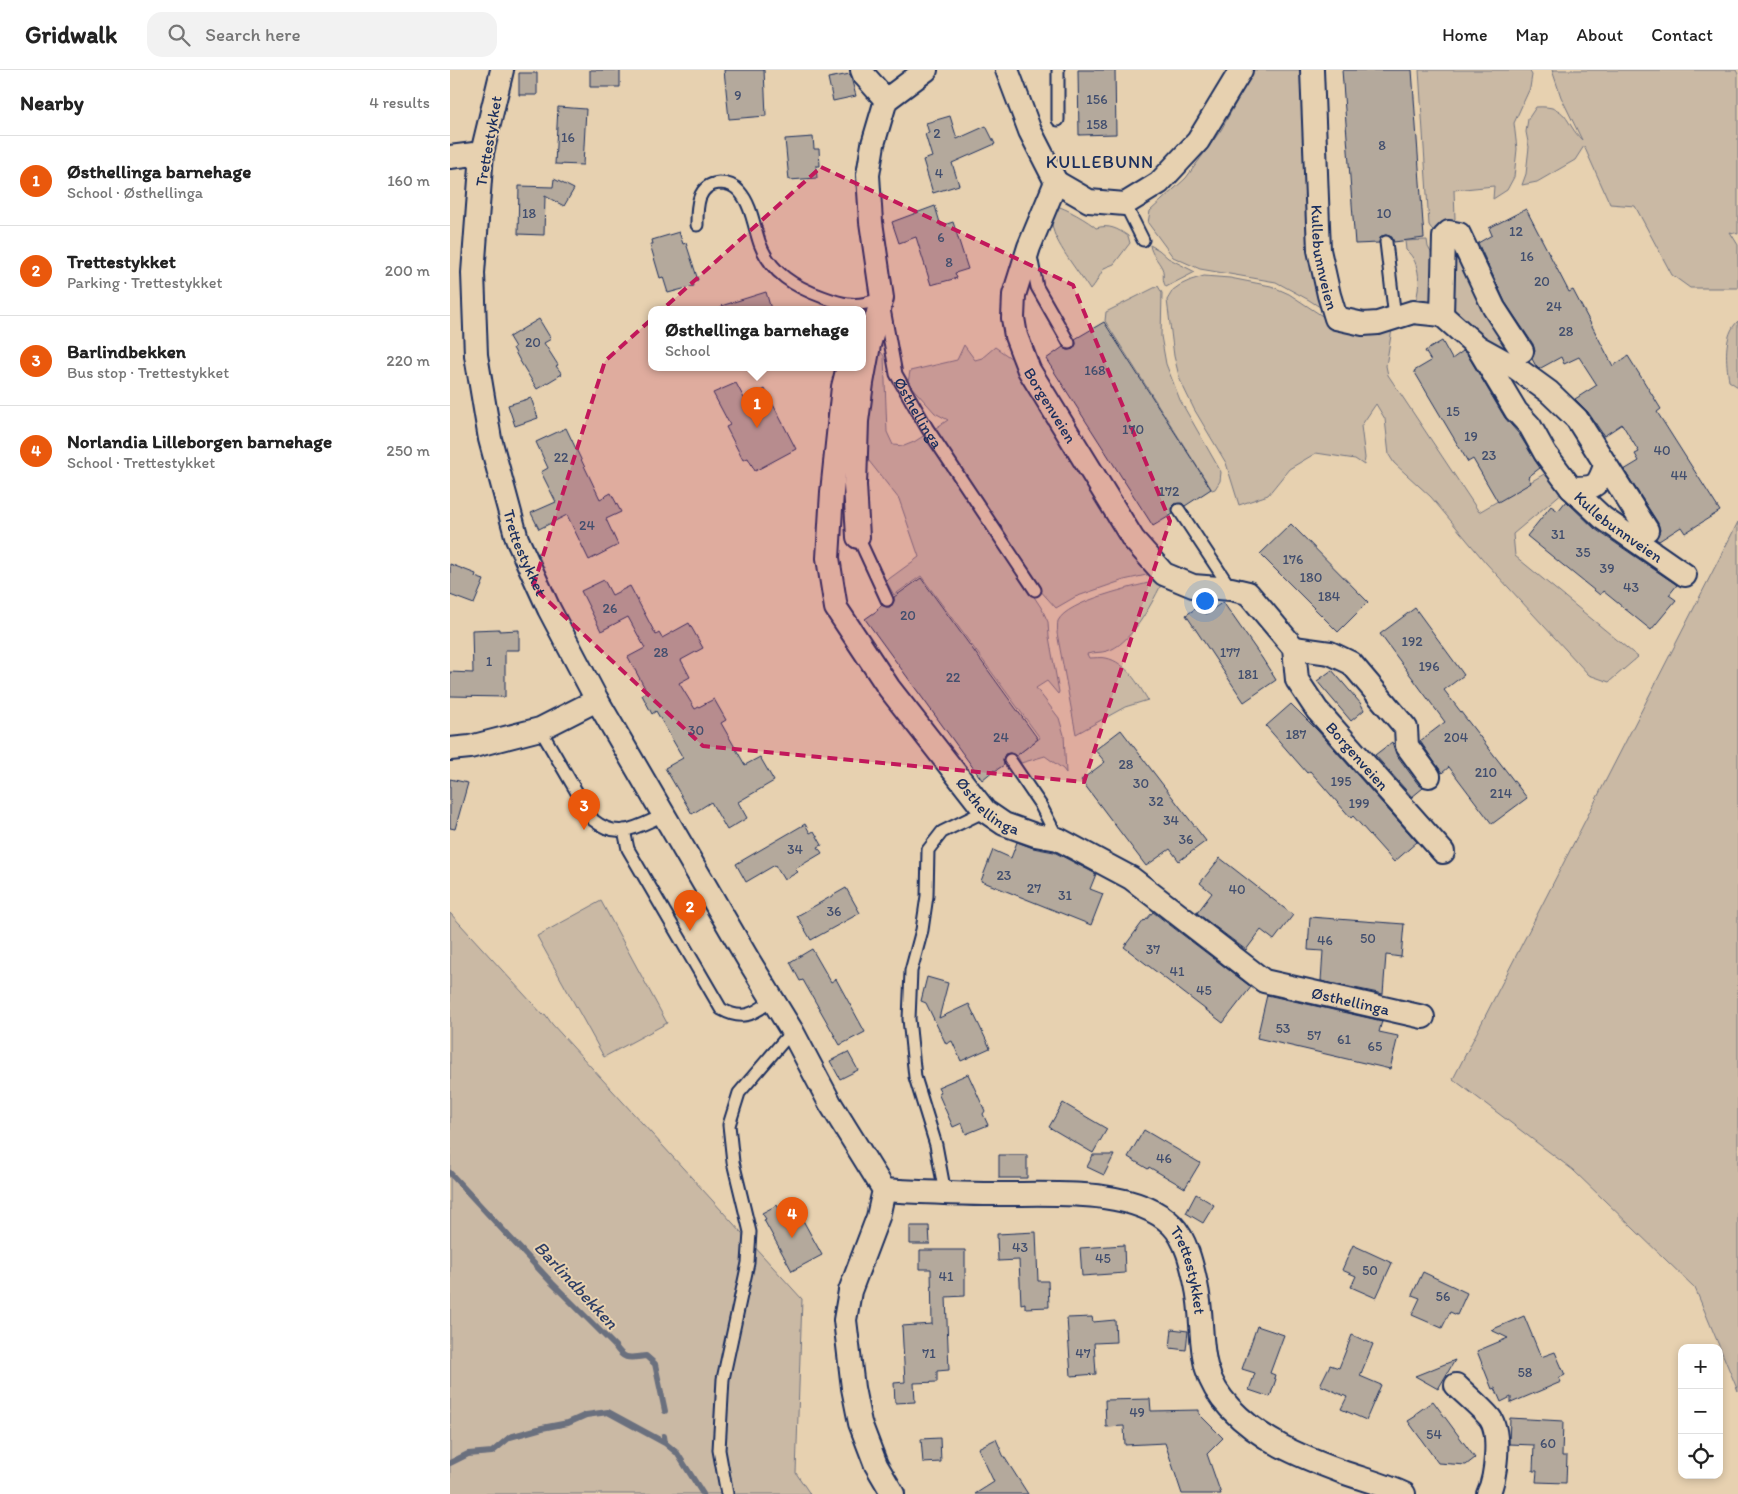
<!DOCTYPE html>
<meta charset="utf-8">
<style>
body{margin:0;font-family:Itim,sans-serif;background:#f2f2f2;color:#222}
.controls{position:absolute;right:15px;bottom:15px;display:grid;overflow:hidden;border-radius:10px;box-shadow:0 2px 8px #0003}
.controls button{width:45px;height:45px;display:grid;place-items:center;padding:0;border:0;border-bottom:1px solid #e0e0e0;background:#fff;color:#222;font:25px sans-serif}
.you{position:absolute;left:754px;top:530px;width:18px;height:18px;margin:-12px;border:4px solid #fff;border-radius:50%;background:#1a73e8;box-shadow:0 0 0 8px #1a73e833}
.badge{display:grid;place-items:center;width:32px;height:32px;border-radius:50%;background:#ea580c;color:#fff;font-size:16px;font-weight:700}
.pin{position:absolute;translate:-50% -41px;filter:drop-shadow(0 1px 2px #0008)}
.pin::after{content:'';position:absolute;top:26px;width:18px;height:15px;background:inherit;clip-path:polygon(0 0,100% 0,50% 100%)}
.popup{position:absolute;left:198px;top:236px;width:218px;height:65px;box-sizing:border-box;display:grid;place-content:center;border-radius:10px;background:#fff;filter:drop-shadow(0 1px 4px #0005);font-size:16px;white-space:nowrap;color:#767676}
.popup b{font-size:19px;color:#222}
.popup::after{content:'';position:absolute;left:50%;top:100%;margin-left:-10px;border:10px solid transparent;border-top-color:#fff}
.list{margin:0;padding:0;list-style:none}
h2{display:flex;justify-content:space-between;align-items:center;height:65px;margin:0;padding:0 20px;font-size:21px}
h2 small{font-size:16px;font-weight:400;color:#767676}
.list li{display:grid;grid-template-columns:32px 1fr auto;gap:15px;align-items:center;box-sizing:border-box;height:90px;padding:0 20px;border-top:1px solid #e0e0e0}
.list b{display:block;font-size:19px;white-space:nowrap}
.list p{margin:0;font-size:16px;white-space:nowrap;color:#767676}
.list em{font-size:16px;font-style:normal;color:#767676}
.icon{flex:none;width:28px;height:28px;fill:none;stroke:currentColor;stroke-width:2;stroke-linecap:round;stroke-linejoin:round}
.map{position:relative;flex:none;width:1288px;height:1424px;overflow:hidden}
header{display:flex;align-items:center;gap:30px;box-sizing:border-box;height:70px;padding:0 25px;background:#fff;border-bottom:1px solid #e0e0e0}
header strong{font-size:24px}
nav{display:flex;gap:28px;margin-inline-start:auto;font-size:18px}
.search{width:350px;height:45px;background:#f2f2f2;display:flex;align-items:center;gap:12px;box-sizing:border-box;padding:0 18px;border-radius:15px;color:#767676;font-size:19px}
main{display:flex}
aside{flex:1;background:#fff}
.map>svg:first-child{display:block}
.green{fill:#cab9a4;stroke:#727481}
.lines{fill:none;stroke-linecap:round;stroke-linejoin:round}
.stream{stroke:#6b6f7e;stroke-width:6}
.building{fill:#b4a99c;stroke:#1b2f5e}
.service-casing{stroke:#1b2f5e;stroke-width:15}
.minor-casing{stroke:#1b2f5e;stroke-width:26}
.service{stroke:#e7d1b0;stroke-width:11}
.minor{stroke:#e7d1b0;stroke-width:22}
.marked{fill:#c2185b;fill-opacity:0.2;stroke:#c2185b;stroke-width:4;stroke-dasharray:10 6;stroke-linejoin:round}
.labels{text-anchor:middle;stroke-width:4;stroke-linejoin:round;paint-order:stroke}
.number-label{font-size:14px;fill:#414e6e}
.street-label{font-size:16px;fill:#1b2f5e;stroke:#e7d1b0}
.neighbourhood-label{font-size:18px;letter-spacing:1px;fill:#1b2f5e;stroke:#e7d1b0}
.water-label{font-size:18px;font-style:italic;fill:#2f3f66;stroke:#e7d1b0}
</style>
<header>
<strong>Gridwalk</strong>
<div class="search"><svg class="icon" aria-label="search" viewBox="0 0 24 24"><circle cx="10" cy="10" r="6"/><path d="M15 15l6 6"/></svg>Search here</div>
<nav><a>Home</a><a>Map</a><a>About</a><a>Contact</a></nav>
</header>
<main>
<aside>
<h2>Nearby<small>4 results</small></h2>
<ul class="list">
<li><span class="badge">1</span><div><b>Østhellinga barnehage</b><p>School · Østhellinga</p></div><em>160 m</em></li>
<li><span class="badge">2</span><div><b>Trettestykket</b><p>Parking · Trettestykket</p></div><em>200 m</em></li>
<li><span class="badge">3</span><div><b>Barlindbekken</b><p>Bus stop · Trettestykket</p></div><em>220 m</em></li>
<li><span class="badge">4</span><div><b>Norlandia Lilleborgen barnehage</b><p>School · Trettestykket</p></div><em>250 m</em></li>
</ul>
</aside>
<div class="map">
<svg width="1288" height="1424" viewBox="0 0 1288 1424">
<rect width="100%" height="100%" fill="#e7d1b0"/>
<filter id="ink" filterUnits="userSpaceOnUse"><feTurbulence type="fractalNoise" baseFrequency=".02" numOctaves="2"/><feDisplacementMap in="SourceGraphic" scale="10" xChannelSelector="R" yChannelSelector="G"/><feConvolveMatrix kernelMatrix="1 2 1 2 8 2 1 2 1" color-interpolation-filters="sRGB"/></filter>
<g filter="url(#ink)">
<!-- green -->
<path class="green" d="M804,0H855L876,241L859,230L826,212L750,199L723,187L698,153L700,141L736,108L771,60Z
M969,0H1079L1082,5L1080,18L1064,53L1067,79L1064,107L1057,120L1043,129L1044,116L1004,120L1005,149L993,158L983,161L979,155Z
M1102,0H1286L1288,4V164L1280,162L1288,175V218H1240L1222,205L1185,136L1160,134L1134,76L1125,90L1087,112L1072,115L1076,104L1079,77L1076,62L1078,49L1086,37C1119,35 1114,52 1132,70L1111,27Z
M606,136C614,137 640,152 646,158C659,154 668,159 678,166L680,173L664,194L654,198L645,214L640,220C630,204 607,176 603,159C601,151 603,143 606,136Z
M977,170L978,177L983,186L982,237L965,235C970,216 972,194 956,180L955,171Z
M1002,172L1064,291L1000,247Z
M700,175L709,180L718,188L745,202L716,217C711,209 715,205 712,198C708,190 701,184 700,175Z
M754,206L780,208L821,216L839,224L886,255L942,259L936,296L938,305L1029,442L1101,400L1113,422L1063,464L1065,486L1188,587L1159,612L1139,605L1036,493L981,427L944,393L939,385L935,349L926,334L911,356L915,388L914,395L905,389L866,383L839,399L818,425L789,435L776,393L744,339L730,310L724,286L717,230L723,220L730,215L741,210Z
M708,216L712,223L711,266L716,294L730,330L771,402L770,411L765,419L762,420L655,251L656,242Z
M1288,251V317L1279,311C1276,292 1273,265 1288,251Z
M514,275L525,290L532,288L545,277L568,293L668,453L671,472L683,481L701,504L674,510L625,527L606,538L588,518L581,522L592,539L598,552L599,567L609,622L608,624L597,611L586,618L609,648L614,665L616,703L613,699L595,686L571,693L567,685L590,668L471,506L444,525L436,511L469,487L449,429L415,386L417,336L428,282H431L434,286L437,362L443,375L454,376L464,372L498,350L485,343L458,313L460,301L507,290Z
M1288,452V1321L1245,1218L1123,1100L1003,1009Z
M707,511L711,515C701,535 680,575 657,581C651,583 643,582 637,584L639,588C644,588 651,587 656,588C676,592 688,614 698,630L675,637L626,664L607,563C608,560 607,554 608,551C617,531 686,516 707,511Z
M151,831L217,953L154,987L87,866Z
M0,843L93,945L95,944L102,954L352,1229L346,1403L360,1424H0Z"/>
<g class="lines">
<!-- stream -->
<path class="stream" d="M0,1103L102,1213L165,1276C175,1291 179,1288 196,1286L205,1294L215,1341
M214,1366L215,1373L227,1383L253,1424
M0,1393L18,1384L42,1382L60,1367L92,1358L118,1353L136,1345L158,1342L215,1373"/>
</g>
<!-- building -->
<path class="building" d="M140,0H170V17H140Z
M274,0H314L316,46L279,49Z
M628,0H665L666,64L629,65Z
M892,0H962L974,168L944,172L942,167L936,165L931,166L929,173L905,174Z
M69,3H87V25H69Z
M400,4L406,26L383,31L378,8Z
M108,37L136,39L133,95L105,94Z
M500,46L507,69L536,56L545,74L502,93L509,115L483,123L473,90L482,87L475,64L479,63L476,53Z
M363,67L364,79H369L370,96H366L367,108L339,110L335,69Z
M104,109L124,119L114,136L95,126L94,165L68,164L69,116L103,117Z
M485,136L491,156L503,152L518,199L505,203L507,208L481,215L466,167L449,173L442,152Z
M1076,139L1119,222L1123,220L1163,296L1178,286L1211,339L1207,342L1270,441L1235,463L1231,457L1209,471L1206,469L1210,460L1208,453L1174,400L1189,391L1185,384L1189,382L1172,354L1154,366L1138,342L1125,329L1147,315L1129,287L1114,294L1111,287L1089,299L1086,296L1082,289L1085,281L1083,274L1055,232L1028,173L1042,165L1039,158Z
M229,162L233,174L236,173L248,210L243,212L244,216L218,223L213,207L210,208L200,174H203L202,170Z
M316,222L321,239H272L271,236Z
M89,249L101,269L94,273L108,295L106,296L112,304L87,319L70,291L63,278L65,277L59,267Z
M654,252L761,419L735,436L732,433L725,434L722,437L723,444L703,456L596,289L613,277L618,280L623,279L626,274L625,269Z
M992,271L1002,289L1013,281L1017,284L1055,348L1069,364L1090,398L1078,407L1081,413L1048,432L1023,389L1018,392L964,301L981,291L975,281Z
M286,313L295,330L315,319L346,379L305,401L298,388L293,390L276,357L280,355L263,323Z
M81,328L88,348L65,356L58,335Z
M116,358L150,429L161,423L171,442L156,449L168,475L139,490L117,445L89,459L81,443L106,432L91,402L98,398L86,372Z
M1116,431L1145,459L1227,515L1219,525L1226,530L1201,560L1153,521L1150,525L1077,466L1101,436L1108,441Z
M841,454L918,532L888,562L810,484Z
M0,494L26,504L25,507L34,510L24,534L0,525Z
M471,508L588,669L566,686L560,683L555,684L553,690L554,695L545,701L544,700L532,710L415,549L428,540L427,539L432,535L436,537H441L444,531V527Z
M154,510L162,525L180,516L206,565L209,563L212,568L239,553L253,578L231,590L240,607L229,613L245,639L264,629L276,650L271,653L295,695L310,687L324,711L288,732L297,748L277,760L261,732L242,744L215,698L233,688L206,641L202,644L192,625L197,622L178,587L195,578L178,547L151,561L131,521Z
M773,532L812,588L826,610L794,632L736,545L751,535L756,544Z
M965,538L1014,605L994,620L1077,728L1042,754L999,697L992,703L970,671L995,652L930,564Z
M49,559V561L69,560V580H55V627L0,626V602L23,603L22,560Z
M882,600L911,634L914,640L901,651L867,611Z
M841,634L868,661L967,772L944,792L903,746L901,748L860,701L857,703L816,656Z
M671,660L756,771L729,791L720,779L696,796L631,710L655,692L645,680Z
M942,672L946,684L968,714L973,718L962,727L925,685Z
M0,709L18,713L5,759L0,758Z
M355,754L360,763L364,761L372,775L368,777L372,783L345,799L348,802L334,810L325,795L296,812L286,794Z
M567,772L583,778L604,782L646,804L640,819L653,824L641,855L531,811L543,780L561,788Z
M770,788L843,845L824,870L811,860L796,880L747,843L762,823L750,813Z
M396,818L410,843L361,870L347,846Z
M703,842L801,917L773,953L674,877L694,850L695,851Z
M860,847L954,854L951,887L936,885L933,924L871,911L873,881L858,880Z
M362,879L381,912L386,909L415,962L390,975L353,910L350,911L340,892Z
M477,907L498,913L489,948L519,934L540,978L511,991L502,971L496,974L476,933L471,931Z
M817,925L932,951L929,962L948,966L940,999L807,968Z
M398,982L408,1000L390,1009L380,991Z
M518,1004L535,1041L533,1044L538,1055L516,1064L512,1053L503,1057L488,1023L491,1022L488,1017Z
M613,1033L657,1059L643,1083L599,1057Z
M694,1060L750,1093L735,1118L699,1097L698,1099L678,1087Z
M549,1085H577V1108H549Z
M643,1085H664L654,1105L637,1097Z
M746,1124L764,1135L753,1153L736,1143Z
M344,1134L372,1185L342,1201L314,1150L316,1149L312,1143L327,1135L330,1141Z
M460,1156H479L480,1174H460Z
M586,1162L588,1211H598L599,1237L575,1238V1233L571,1234L569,1190L548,1191L547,1164Z
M674,1175L675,1203L632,1206L630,1178Z
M903,1175L942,1193L926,1228L901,1217L906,1206L892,1200Z
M470,1180H515V1226L496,1227L499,1300L487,1301V1312L464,1313L465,1332L445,1333L444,1313L455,1312L452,1256L482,1254L481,1199H470Z
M973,1202L1017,1223L1007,1245L1000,1242L992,1258L962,1245L970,1228L962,1225Z
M1074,1246L1091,1287L1105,1282L1115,1305L1109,1308L1111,1312L1061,1333V1327L1051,1332L1045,1318L1042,1319L1027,1281L1058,1268L1041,1260Z
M642,1247L643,1252L665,1250L666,1272L644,1273L646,1304L621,1306L617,1248Z
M807,1256L834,1265L820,1303L825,1305L824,1308L826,1309L820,1327L799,1320L805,1303L792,1299Z
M722,1259L738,1261L736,1280L720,1278Z
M902,1265L923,1274L910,1306L931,1315L916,1350L891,1339L897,1327L870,1315L880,1295L889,1298Z
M1005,1290L988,1319L965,1306Z
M700,1329L701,1341L749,1340V1344L773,1368L757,1384L771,1424H732L715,1373L675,1375L674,1356L656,1357L655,1330Z
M983,1331L1025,1388L1016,1395L988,1393L958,1351L966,1346L965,1344Z
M1060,1348L1113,1351L1112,1386H1117L1116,1413L1086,1412L1087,1401H1083L1084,1375L1059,1374Z
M490,1368L491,1392L473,1393L471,1369Z
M546,1369L553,1385L578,1424H525L544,1412L528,1378Z"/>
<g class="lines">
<defs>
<g id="service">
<path d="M608,0V50"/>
<path d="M675,134L693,170"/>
<path id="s1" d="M247,155C247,139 246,115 269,113C276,113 284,115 289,121C302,135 304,158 310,174C321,203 345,217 373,227C381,230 390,233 398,234C410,236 421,232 432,228L446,304L477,358L585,520"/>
<path d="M936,172L945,248"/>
<path d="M581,186L587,217L619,273"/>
<path d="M729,440L781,519"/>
<path d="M408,467L437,530"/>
<path d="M90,659L143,750C169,771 188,756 214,745"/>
<path d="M560,690L590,734L608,769"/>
<path d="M174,760L178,779L271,939C294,952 304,943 323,930"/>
<path d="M495,1123L486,1075L465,1007L459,949L461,901L472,860L477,826L478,780L492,762L535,741"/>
<path d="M277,1424L269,1380L273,1309L298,1193L300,1162L283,1092L279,1055L289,1023L342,961"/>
</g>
<g id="minor">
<path id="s2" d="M52,0L32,83L23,203L26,285L40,369L67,469L99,539L147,630L299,891L342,961L380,1033L434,1120L428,1147L400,1221L395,1250L403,1318L410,1353L426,1395L443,1424"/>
<path d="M412,0L414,5L436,30"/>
<path id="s3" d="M557,0L580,61L606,112L579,177L564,225L563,248L566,266L579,300L683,469L714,504L743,516L781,519L798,523L844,578L847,610L867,640L993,782"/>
<path id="s4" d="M862,0L869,180L879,225L886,248L913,254L928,253L963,242L992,245L1027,276L1066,341L1080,356L1095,383L1121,418L1153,448L1235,505"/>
<path d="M0,87L32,83"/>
<path d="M606,112L639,131L675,134L709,113L748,71L791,0"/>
<path d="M992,245L994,167L999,162L1009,164L1044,238L1072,281"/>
<path d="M1028,277L1066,298L1099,322L1127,349L1197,460"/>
<path id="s5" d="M398,297L393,317L382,422L378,488L386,538L439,618L535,741L554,754L585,765L608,769L681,808L814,911L973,947"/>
<path d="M1121,418C1145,418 1147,418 1155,396"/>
<path d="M408,467L405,415L407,351L412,313L419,275L432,228L421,152L418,105L423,74L436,30L476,0"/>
<path d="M844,578L880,583L901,593L956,658L957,676L979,706"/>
<path d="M0,679L20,677L90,659L147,630"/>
<path id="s6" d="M434,1120C471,1122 507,1124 544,1124C594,1125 684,1116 722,1155C736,1169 742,1195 746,1214C757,1261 742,1298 780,1338C810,1370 849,1386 890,1401C911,1409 933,1414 954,1424"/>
<path d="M1006,1315C1017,1326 1030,1336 1040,1348C1051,1363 1046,1408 1038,1424"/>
</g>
</defs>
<!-- service casing -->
<use href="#service" class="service-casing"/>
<!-- minor casing -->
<use href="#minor" class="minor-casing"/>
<!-- service -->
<use href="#service" class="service"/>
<!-- minor -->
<use href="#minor" class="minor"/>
</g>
</g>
<!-- marked area -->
<path class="marked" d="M371,97L623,215L720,451L634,712L253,676L83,517L155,291Z"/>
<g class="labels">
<!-- number labels -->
<g class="number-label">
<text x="288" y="30">9</text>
<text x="647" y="34">156</text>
<text x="647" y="59">158</text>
<text x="487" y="68">2</text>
<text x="118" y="72">16</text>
<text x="932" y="80">8</text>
<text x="489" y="108">4</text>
<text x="79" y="148">18</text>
<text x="934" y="148">10</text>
<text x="1066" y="166">12</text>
<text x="491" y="172">6</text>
<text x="1077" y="191">16</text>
<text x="499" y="197">8</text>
<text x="1092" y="216">20</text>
<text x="1104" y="241">24</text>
<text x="1116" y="266">28</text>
<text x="83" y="277">20</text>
<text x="645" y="305">168</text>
<text x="1003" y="346">15</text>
<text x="683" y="364">170</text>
<text x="1021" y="371">19</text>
<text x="1212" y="385">40</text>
<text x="1039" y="390">23</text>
<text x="111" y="392">22</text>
<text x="1229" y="410">44</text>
<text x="719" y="426">172</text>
<text x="137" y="460">24</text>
<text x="1108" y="469">31</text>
<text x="1133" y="487">35</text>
<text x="843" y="494">176</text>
<text x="1157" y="503">39</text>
<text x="861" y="512">180</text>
<text x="1181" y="522">43</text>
<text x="879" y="531">184</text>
<text x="160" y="543">26</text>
<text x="458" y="550">20</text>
<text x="962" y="576">192</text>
<text x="211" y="587">28</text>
<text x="780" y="587">177</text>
<text x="39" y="596">1</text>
<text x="979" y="601">196</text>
<text x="798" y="609">181</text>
<text x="503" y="612">22</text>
<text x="246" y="665">30</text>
<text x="846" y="669">187</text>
<text x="551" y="672">24</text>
<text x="1006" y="672">204</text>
<text x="676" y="699">28</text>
<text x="1036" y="707">210</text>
<text x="891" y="716">195</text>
<text x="691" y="718">30</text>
<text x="1051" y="728">214</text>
<text x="706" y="736">32</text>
<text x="909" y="738">199</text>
<text x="721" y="755">34</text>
<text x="736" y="774">36</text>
<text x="345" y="784">34</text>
<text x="554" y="810">23</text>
<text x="584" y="823">27</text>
<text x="787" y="824">40</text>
<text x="615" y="830">31</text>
<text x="384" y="846">36</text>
<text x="918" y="873">50</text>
<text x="875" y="875">46</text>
<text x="703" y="884">37</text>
<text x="727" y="906">41</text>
<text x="754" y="925">45</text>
<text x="833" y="963">53</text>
<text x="864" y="970">57</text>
<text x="894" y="974">61</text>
<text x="925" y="981">65</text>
<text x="714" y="1093">46</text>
<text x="570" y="1182">43</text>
<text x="653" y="1193">45</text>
<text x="920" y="1205">50</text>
<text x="496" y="1211">41</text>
<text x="993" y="1231">56</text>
<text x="479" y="1288">71</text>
<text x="633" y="1288">47</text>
<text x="1075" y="1307">58</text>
<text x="687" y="1347">49</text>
<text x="984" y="1369">54</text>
<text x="1098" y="1378">60</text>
</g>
<!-- street labels -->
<g class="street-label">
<text transform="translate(38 71) rotate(-80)" y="6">Trettestykket</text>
<text dy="6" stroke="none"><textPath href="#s4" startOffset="188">Kullebunnveien</textPath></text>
<text dy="6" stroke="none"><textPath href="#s3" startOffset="362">Borgenveien</textPath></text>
<text dy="6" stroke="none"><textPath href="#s1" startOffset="401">Østhellinga</textPath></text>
<text dy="6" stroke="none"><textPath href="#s4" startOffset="638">Kullebunnveien</textPath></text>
<text dy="6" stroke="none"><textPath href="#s2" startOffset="492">Trettestykket</textPath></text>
<text dy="6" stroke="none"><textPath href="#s3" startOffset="854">Borgenveien</textPath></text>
<text dy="6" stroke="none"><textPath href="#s5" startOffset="494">Østhellinga</textPath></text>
<text dy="6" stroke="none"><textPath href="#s5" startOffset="914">Østhellinga</textPath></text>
<text dy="6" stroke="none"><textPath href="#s6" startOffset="344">Trettestykket</textPath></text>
</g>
<!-- neighbourhood labels -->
<g class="neighbourhood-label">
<text x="650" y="98">KULLEBUNN</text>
</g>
<!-- water labels -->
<g class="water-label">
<text transform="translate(126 1215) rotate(47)" y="6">Barlindbekken</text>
</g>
</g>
</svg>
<div class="controls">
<button>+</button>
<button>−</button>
<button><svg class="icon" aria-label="locate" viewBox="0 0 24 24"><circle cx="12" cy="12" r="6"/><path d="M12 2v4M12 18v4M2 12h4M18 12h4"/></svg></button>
</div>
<div class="you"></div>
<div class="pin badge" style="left:307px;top:358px">1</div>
<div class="popup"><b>Østhellinga barnehage</b>School</div>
<div class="pin badge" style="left:240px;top:861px">2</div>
<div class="pin badge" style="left:134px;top:760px">3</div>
<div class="pin badge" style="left:342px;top:1168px">4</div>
</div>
</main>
